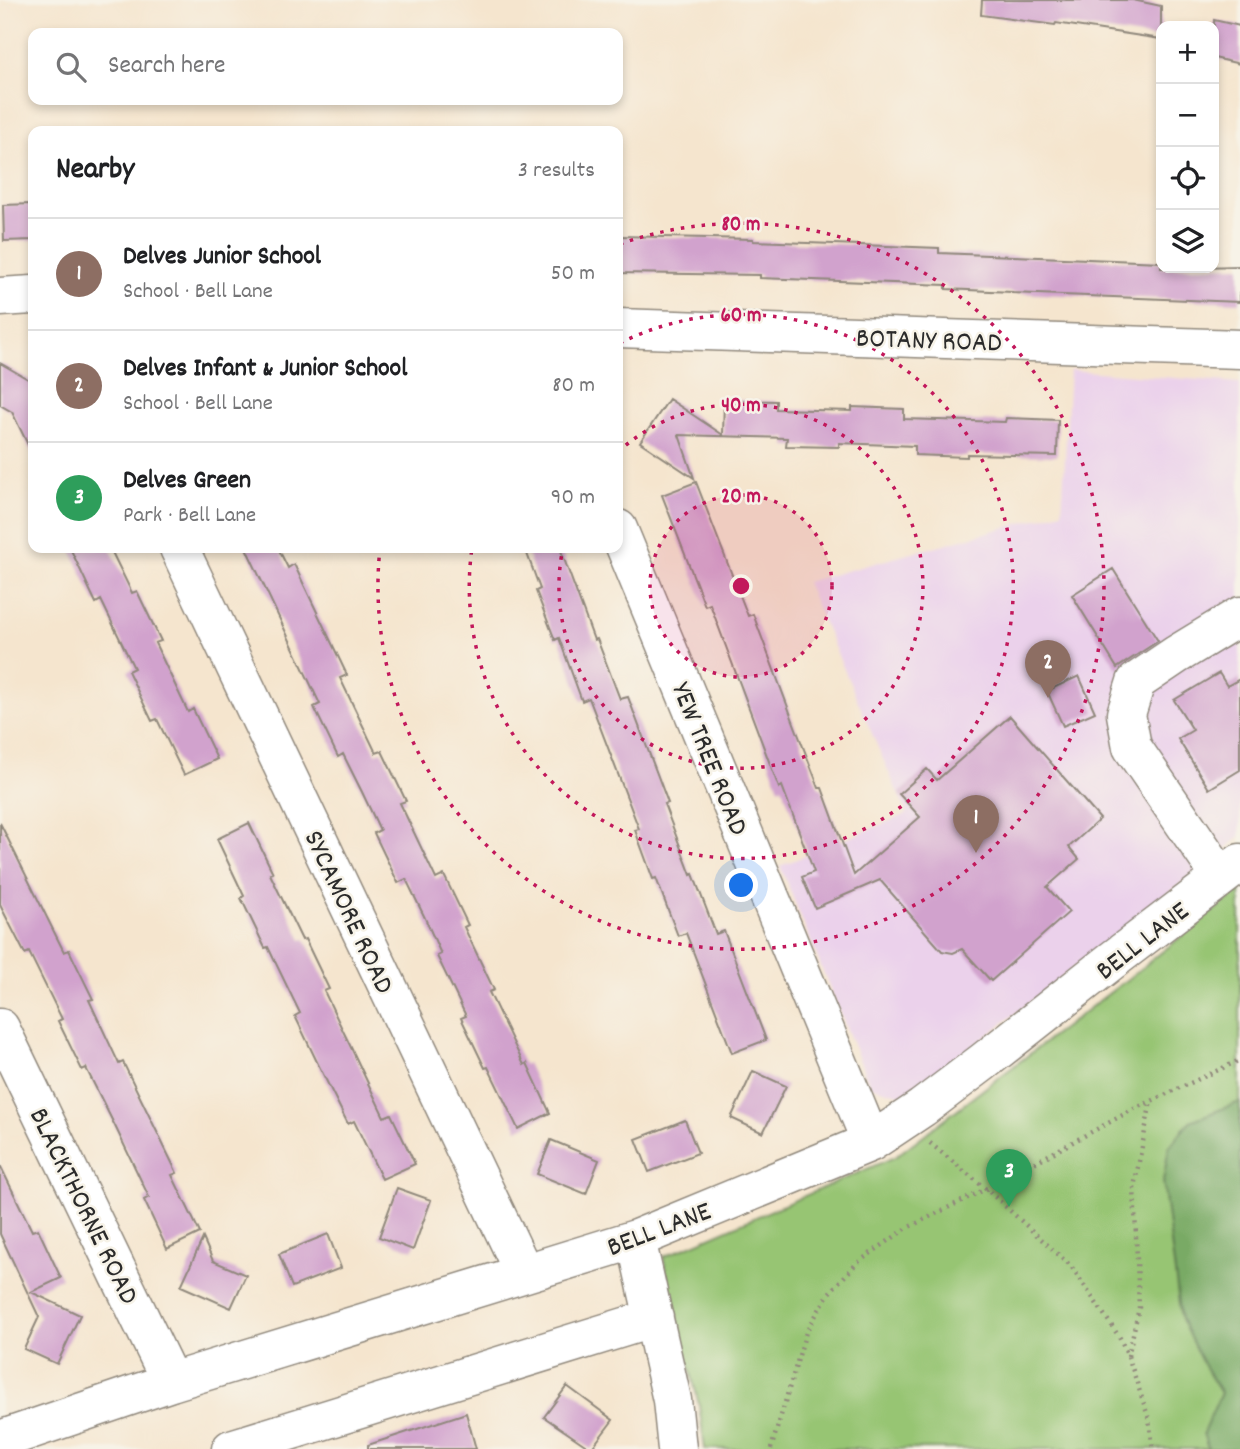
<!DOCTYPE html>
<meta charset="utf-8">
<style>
body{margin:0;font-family:Dekko,sans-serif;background:#f2f2f2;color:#202124}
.controls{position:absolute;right:21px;top:21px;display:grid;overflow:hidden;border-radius:14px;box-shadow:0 4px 10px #0003}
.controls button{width:63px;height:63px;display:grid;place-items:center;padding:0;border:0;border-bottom:2px solid #e0e0e0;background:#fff;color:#202124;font:35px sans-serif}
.you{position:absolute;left:742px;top:886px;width:24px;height:24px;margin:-18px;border:5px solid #fff;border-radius:50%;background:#1a73e8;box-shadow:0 0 0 10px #1a73e833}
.badge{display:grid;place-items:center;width:46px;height:46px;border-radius:50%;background:#db2777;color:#fff;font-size:23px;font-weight:700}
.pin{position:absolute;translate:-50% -58px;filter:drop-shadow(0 2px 4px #0008)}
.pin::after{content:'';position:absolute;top:37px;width:24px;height:21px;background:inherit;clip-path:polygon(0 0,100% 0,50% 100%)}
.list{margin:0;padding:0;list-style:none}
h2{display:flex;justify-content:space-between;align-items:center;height:91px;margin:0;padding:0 28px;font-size:30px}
h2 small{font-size:23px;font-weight:400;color:#757577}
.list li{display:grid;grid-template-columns:46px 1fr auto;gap:21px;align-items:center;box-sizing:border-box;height:112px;padding:0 28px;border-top:2px solid #e0e0e0}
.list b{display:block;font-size:26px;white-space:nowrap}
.list p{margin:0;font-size:23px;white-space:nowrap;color:#757577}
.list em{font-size:23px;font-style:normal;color:#757577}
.icon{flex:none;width:38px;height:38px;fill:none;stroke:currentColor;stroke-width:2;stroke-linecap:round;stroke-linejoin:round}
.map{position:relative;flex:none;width:1240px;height:1449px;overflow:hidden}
.search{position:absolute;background:#fff;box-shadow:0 4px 10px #0003;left:28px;top:28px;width:595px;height:77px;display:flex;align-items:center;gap:18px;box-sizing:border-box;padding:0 24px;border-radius:14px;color:#757577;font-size:26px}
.panel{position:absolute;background:#fff;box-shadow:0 4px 10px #0003;left:28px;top:126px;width:595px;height:427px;border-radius:14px}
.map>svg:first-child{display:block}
.built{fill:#ebd1eb}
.green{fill:#97c573;stroke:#61784f;stroke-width:2}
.forest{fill:#79aa65;stroke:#526a48;stroke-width:2}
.building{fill:#d1a2cd}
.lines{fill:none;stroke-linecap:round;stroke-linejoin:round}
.minor-casing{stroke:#90887c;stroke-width:41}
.path{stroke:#90887c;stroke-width:4.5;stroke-dasharray:2 5;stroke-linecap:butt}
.minor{stroke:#fff;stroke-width:38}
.ring{fill:none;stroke:#c2185b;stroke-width:3.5;stroke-dasharray:3.5 7}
.labels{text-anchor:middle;stroke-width:5;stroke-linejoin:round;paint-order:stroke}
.street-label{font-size:28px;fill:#2b2b2b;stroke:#f7f3e8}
.centre{fill:#c2185b;stroke:#f7f3e8;stroke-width:3.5}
.ring-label{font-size:21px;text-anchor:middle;font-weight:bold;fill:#c2185b;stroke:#f7f3e8;stroke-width:5;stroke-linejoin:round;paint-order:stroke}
</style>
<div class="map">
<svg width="1240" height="1449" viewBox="0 0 1240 1449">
<rect width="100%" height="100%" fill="#f7f3e8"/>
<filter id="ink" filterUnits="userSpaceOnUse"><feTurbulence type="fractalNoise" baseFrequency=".0143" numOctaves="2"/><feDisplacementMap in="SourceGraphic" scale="14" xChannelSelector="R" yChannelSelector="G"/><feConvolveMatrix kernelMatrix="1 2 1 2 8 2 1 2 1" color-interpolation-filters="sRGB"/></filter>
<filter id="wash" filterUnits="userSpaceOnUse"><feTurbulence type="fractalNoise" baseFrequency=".00686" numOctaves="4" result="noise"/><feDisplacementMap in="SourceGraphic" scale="28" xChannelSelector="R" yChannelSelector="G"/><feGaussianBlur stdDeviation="1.57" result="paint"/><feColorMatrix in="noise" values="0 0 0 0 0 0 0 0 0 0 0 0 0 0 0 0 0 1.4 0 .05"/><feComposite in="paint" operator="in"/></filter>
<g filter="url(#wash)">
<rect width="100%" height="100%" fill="#f5e5ce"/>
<!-- built -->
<path class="built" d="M1070,370L1240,383V837L909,1097L870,1086L780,866L907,814L806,582L1062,512Z"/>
<!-- green -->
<path class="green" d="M1240,890V1449H705L699,1405L663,1257L895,1157L1129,978Z"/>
<!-- forest -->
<path class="forest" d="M1240,1102V1449H1208L1203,1433L1221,1393L1203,1364L1181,1319L1163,1181L1169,1147L1190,1121Z"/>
<g id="blocks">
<!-- building -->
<path class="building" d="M982,0H1133L1161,6V39L1056,23L1055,25L981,15Z
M1214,20L1240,26V64L1214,58Z
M33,204V240L4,241L3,205Z
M618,236L753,239V241L939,248V253L1161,262V268L1240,266V302L1012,293V292L946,289V285L760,278V275L618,273Z
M0,363L33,382V455L12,412L0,405Z
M669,399L723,435L724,400L776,401V409L852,411V407L904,409V419L1005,422L1006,418L1058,420L1057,456L967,454V457L915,455V446L839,443V447L786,446L787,438L679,435L694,478L640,442Z
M696,482L748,616L753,614L795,726L819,788H822L854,875L920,817L899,794L927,769L937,780L1010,716L1100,819L1069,847L1079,859L1047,887L1069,912L991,981L962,949L953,953L942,951L880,880L815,908L802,877L814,872L797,826L782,786L779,788L710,604L705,606L662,495Z
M70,548H110L132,593L137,591L161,641L155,643L188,712L193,709L217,759L184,775L157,719L152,721L128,671L134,668L101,600L96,603Z
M246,548H278L288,568L294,564L347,675L340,678L376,753L382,751L406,801L400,803L436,879L444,875L468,925L464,927L494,990L489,992L524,1065L527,1063L550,1113L518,1129L488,1067L485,1068L461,1018L466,1016L437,956L441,954L424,916L406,879L398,883L374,833L380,830L362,792L343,754L338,757L314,707L320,704Z
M525,548H560L594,640L597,639L620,699L628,697L668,803L664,804L691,875L693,874L716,934L724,931L766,1040L732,1053L686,933L678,936L656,878L653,879L635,830L639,829L589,698L582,701L559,638L555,640L536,591L540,589Z
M1113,569L1158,641L1117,668L1072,595Z
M1219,673L1227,686L1240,679V770L1209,789L1178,739L1193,730L1174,700Z
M1079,676L1095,712L1063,726L1047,691Z
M0,823L64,952L69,950L93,999L89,1000L119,1064L123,1062L177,1173L172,1175L200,1233L167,1249L144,1200L149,1197L115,1126L86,1068L82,1070L58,1021L62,1019L29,952L25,954L0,905Z
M249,823L273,873L270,874L302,940L305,939L329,989L324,991L356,1058L384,1117L391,1114L415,1164L382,1179L354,1121L348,1124L319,1066L295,1016L300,1013L268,947L265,948L241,898L244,896L217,839Z
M753,1071L786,1086L763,1133L731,1118Z
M685,1120L698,1153L649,1172L636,1139Z
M551,1140L599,1160L586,1194L537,1174Z
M0,1165L32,1231L38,1229L61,1278L31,1292L80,1315L57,1364L24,1349L39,1317L0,1234Z
M397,1188L431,1200L413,1250L379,1237Z
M328,1234L341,1268L292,1287L279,1254Z
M203,1238L213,1261L246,1275L231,1308L181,1286Z
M567,1386L613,1420L591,1449L544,1417Z
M466,1413L476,1449H368V1445Z"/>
</g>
</g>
<g filter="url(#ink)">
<use href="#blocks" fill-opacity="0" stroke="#90887c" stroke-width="2"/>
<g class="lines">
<defs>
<path id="minor" d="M0,297L33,295
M618,328L1240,349
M618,529L871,1142
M179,548L524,1273
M1221,877L1132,747L1126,714L1136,682L1176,655L1240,616
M0,1028L171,1382
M636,1239L672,1400L677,1449
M0,1440L171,1382L636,1239L871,1142L922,1108L983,1062L1110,962L1240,863
M231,1449L654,1318"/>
</defs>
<!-- minor casing -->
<use href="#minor" class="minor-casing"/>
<!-- path -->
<path class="path" d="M930,1143L986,1189L1071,1266L1120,1338L1128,1356L1149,1419L1153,1449
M1128,1356L1139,1308L1134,1187L1151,1101
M771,1449L806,1332L829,1293L857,1263L907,1228L986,1189L1132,1110L1240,1060"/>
<!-- minor -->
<use href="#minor" class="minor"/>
</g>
</g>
<!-- distance rings -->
<circle cx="741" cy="586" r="91" fill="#c2185b" fill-opacity=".12"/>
<g class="ring">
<circle cx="741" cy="586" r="91"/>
<path d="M618 452A182 182 0 1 1 563 548"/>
<path d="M620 343A272 272 0 1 1 472 548"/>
<path d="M620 244A363 363 0 1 1 380 548"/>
</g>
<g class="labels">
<!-- street labels -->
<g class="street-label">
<text transform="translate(929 338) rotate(2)" y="10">BOTANY ROAD</text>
<text transform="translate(712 758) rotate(68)" y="10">YEW TREE ROAD</text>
<text transform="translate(351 911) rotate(65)" y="10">SYCAMORE ROAD</text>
<text transform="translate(1141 939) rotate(-38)" y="10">BELL LANE</text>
<text transform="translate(86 1205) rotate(64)" y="10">BLACKTHORNE ROAD</text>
<text transform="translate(658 1227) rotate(-21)" y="10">BELL LANE</text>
</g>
</g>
<circle cx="741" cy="586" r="10" class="centre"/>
<g class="ring-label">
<text x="741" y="230">80 m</text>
<text x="741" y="321">60 m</text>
<text x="741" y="411">40 m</text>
<text x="741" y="502">20 m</text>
</g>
</svg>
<div class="controls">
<button>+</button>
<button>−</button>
<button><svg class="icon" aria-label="locate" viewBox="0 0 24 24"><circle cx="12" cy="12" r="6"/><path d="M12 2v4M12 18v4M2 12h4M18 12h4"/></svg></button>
<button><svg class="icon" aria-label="layers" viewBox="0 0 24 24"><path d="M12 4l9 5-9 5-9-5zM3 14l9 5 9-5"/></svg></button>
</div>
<div class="you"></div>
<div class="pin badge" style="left:976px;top:853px;background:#8d6e63">1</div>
<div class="pin badge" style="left:1048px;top:698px;background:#8d6e63">2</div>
<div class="pin badge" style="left:1009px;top:1207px;background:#2e9e5b">3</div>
<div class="search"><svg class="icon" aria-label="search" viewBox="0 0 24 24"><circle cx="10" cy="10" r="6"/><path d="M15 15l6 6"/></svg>Search here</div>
<section class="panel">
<h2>Nearby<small>3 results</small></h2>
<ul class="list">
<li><span class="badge" style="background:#8d6e63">1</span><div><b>Delves Junior School</b><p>School · Bell Lane</p></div><em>50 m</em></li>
<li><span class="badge" style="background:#8d6e63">2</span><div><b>Delves Infant &amp; Junior School</b><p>School · Bell Lane</p></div><em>80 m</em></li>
<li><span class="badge" style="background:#2e9e5b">3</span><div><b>Delves Green</b><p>Park · Bell Lane</p></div><em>90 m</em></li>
</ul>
</section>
</div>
